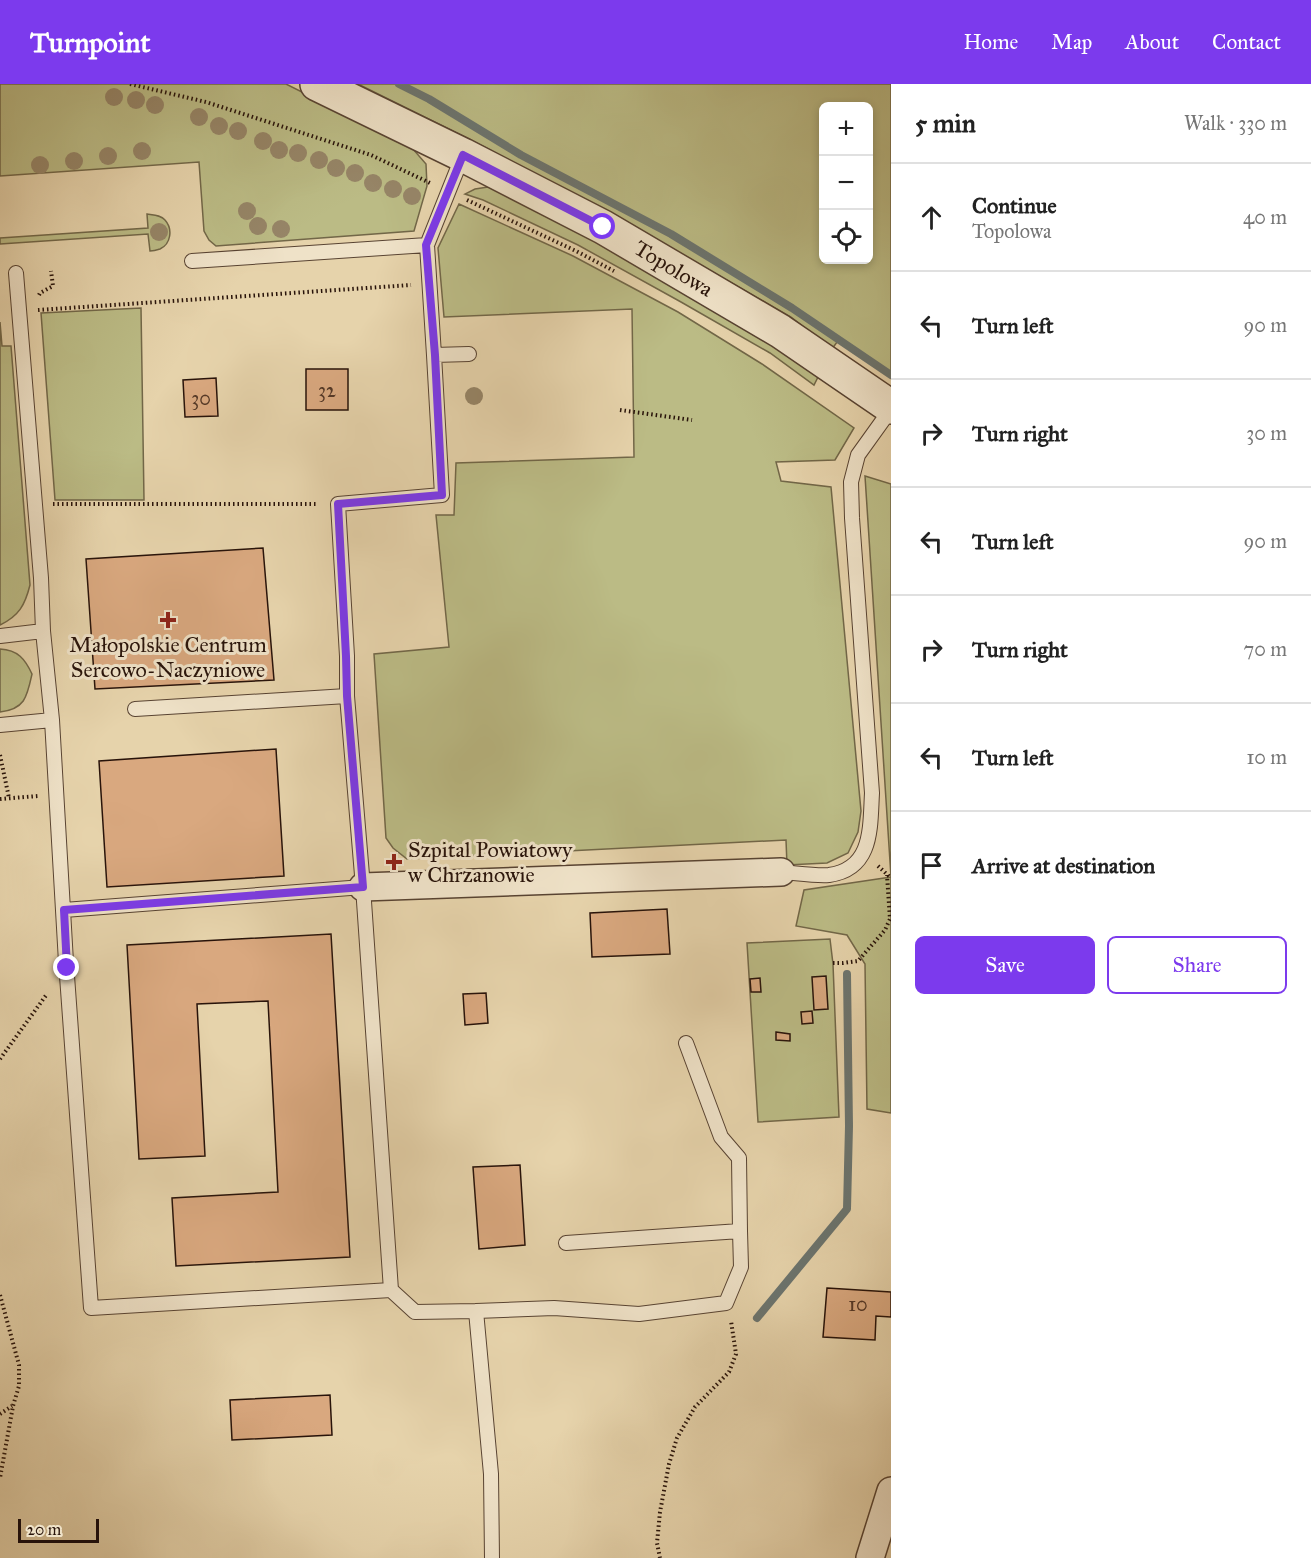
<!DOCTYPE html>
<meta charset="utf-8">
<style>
body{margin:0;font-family:"IM FELL Great Primer",serif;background:#f6f6f6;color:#222}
.controls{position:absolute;right:18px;top:18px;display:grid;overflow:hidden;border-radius:9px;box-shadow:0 3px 9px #0003}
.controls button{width:54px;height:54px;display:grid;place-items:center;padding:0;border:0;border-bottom:2px solid #e0e0e0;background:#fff;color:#222;font:30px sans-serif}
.scale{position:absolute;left:18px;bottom:15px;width:81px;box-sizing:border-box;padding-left:6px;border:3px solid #28130a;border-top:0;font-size:16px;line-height:21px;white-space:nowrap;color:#28130a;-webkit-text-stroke:4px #efe2c8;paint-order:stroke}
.stop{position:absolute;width:18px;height:18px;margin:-14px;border:4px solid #7c3aed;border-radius:50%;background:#fff}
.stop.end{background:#7c3aed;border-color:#fff;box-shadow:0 2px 6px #0008}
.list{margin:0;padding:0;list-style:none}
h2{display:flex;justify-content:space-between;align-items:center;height:78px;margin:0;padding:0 24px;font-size:26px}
h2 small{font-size:20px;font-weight:400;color:#767676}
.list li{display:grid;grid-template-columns:39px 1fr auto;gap:18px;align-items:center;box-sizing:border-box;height:108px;padding:0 24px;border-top:2px solid #e0e0e0}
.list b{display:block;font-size:22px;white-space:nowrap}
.list p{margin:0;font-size:20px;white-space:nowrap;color:#767676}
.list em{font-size:20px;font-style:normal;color:#767676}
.actions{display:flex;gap:12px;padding:18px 24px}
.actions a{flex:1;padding:14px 0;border:2px solid #7c3aed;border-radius:9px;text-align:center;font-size:21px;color:#7c3aed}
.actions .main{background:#7c3aed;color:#fff}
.icon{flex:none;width:33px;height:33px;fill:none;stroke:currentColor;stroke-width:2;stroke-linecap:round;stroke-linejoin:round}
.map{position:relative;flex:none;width:891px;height:1474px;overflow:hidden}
header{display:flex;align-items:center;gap:36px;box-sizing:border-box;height:84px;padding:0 30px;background:#7c3aed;color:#fff}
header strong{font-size:28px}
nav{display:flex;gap:33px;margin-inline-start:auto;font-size:21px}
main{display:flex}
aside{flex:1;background:#fff}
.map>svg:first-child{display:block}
.green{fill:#bbbb85;stroke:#726748;stroke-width:1.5;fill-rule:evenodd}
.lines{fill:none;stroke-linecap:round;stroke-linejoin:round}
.stream{stroke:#6c756f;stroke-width:8}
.building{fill:#d9a87f;stroke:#28130a;stroke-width:1.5}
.service-casing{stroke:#584332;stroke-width:16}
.minor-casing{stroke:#584332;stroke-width:30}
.tertiary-casing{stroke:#584332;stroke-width:36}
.path{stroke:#28130a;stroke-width:4;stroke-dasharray:1.5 3;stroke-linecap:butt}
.service{stroke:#efe2c8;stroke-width:14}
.minor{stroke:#efe2c8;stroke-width:27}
.tertiary{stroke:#efe2c8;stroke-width:33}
.tree{fill:#968567}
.route{stroke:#7c3aed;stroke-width:8}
.poi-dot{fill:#8f2418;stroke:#efe2c8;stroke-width:2}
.labels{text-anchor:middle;stroke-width:6;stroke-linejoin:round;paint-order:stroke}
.number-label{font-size:20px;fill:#543827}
.street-label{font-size:22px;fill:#28130a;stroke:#efe2c8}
.poi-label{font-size:22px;fill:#28130a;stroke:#efe2c8}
</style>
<header>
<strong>Turnpoint</strong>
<nav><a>Home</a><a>Map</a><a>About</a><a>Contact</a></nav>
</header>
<main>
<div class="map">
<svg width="891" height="1474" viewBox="0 0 891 1474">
<rect width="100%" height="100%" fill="#e6d3ab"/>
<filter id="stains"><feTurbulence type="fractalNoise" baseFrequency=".00333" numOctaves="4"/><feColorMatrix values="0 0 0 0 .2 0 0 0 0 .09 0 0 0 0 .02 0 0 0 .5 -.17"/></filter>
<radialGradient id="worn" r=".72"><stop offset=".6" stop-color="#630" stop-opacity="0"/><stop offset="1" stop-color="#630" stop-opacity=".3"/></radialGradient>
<!-- green -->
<path class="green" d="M0,0H286L376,45L413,65L426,80L427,102L414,147L216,162L209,156L204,147L199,78L0,92Z
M358,0H891V289L840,254L832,265L791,233L613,131L473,57ZM824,22H868V176H824Z
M488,103L499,105L596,154L775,259L819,291L814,301L770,269L681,218L578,161L483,116L465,110L475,105Z
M459,120L573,172L678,228L762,280L854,344L835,376L776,378L781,397L831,403L861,727L858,748L848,769L827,779L787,781L786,756L407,775L393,764L386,754L374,570L449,563L436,431H454L456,379L634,373L632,225L444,233L438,164Z
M147,130C154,131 161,131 165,136C173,145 171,160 160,165C157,166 153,167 150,167L148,150L0,160V154L148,144Z
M141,224L144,416H55L41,229Z
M0,238L2,262H11L30,501C25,521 19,532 0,541Z
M865,392L891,400V1029L867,1025L865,880L847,851L796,842L804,806L891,793Z
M0,565C18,566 25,575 32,590C27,613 25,625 0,628Z
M830,855L833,880L839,1033L758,1038L747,859Z"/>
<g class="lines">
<!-- stream -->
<path class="stream" d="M399,0L429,15L521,71L671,150L792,224L891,291
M757,1234L847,1125L849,1042L847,890"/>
</g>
<!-- building -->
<path class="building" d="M306,285H348V326H306Z
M216,294L218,332L185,333L183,296Z
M263,464L274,596L95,605L86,475Z
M276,665L284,792L107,803L99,677Z
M667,825L670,870L592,873L590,829Z
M331,850L350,1173L176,1182L172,1114L278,1108L268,917L197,920L205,1072L139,1075L127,861Z
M826,892L828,925L814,926L812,893Z
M760,894L761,908H751L750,895Z
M486,909L488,939L465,941L463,910Z
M812,927L813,939L802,940L801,928Z
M776,948L790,950V957L776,956Z
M520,1081L525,1161L479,1165L473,1083Z
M827,1204L891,1208V1233L876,1232L875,1256L823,1253Z
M330,1311L332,1351L232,1356L230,1316Z"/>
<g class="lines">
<defs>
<path id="service" d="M192,177L427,161
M16,189L41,494L43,547L52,636L66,878L91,1224L391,1206L363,803
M434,271L469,270
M0,552L43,547
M135,625L347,612
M0,641L52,636
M781,788C796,789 815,792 829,791C873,785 870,744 872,709L852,434L851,398L858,371L891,325
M64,826L363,803L347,612V572L338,420L442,411L434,271L427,161L463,71
M686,959L721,1053L739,1074L740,1147
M391,1206L415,1228L476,1227L491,1390L492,1474
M476,1227L554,1224L639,1230L726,1219L741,1183L740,1147L566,1159"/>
<path id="minor" d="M363,803L781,788
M870,1474L891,1407"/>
<path id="tertiary" d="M317,0L463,71L603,143L780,247L891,323"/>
</defs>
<!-- service casing -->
<use href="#service" class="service-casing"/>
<!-- minor casing -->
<use href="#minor" class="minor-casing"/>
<!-- tertiary casing -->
<use href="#tertiary" class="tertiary-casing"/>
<!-- path -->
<path class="path" d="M130,0L206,18L371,71L430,99
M467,116L576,167L614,187
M39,211L40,209L53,202L51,187
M38,226L411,201
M620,326L692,336
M53,420H318
M0,671L9,714
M0,715L38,712
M878,782L891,794
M833,879H843L858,877L885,846L890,835L887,791
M0,975L47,910
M0,1211L19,1281V1302L13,1322L0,1394
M0,1330L12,1322
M660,1474L657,1459L660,1428L669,1380L677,1354L695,1323L729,1288L736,1270L731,1237"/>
<!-- service -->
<use href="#service" class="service"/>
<!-- minor -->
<use href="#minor" class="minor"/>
<!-- tertiary -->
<use href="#tertiary" class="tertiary"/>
</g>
<!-- trees -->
<g class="tree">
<circle cx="114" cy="13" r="9"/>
<circle cx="136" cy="16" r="9"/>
<circle cx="155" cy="21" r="9"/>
<circle cx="199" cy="33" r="9"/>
<circle cx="219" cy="42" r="9"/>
<circle cx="238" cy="47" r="9"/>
<circle cx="263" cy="57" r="9"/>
<circle cx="279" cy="66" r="9"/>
<circle cx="142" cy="67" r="9"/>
<circle cx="298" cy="69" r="9"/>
<circle cx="108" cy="72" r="9"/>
<circle cx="319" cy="76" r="9"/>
<circle cx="74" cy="77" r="9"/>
<circle cx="40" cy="81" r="9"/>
<circle cx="336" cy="84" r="9"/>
<circle cx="355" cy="89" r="9"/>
<circle cx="373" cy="99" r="9"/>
<circle cx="393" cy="105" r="9"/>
<circle cx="412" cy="112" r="9"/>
<circle cx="247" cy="127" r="9"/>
<circle cx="258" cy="142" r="9"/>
<circle cx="281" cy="145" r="9"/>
<circle cx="159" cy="148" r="9"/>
<circle cx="474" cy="312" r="9"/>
</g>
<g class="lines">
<!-- route -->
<path class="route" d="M67,884L64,826L363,803L347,612L346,572L338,420L442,411L435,271L426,161L463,71L603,143"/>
</g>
<!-- markers -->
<g class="poi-dot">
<path d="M165 527h6v6h6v6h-6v6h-6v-6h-6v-6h6z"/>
<path d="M391 769h6v6h6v6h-6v6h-6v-6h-6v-6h6z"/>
</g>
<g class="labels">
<!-- number labels -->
<g class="number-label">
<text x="327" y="313">32</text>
<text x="201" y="321">30</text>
<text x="858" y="1227">10</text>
</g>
<!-- street labels -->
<g class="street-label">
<text transform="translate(674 184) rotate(31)" y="8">Topolowa</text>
</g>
<!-- poi labels -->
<g class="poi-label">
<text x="168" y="568">Małopolskie Centrum<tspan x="168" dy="25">Sercowo-Naczyniowe</tspan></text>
<text x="408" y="773" text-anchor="start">Szpital Powiatowy<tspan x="408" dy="25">w Chrzanowie</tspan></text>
</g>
</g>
<rect width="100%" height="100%" filter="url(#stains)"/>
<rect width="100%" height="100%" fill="url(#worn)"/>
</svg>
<div class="controls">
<button>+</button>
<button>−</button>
<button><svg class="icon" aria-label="locate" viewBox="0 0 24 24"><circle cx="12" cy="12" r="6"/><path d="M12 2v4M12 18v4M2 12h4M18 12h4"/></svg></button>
</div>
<div class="scale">20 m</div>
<div class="stop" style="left:603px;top:143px"></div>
<div class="stop end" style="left:67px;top:884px"></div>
</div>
<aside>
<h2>5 min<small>Walk · 330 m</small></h2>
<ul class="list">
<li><svg class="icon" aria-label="ahead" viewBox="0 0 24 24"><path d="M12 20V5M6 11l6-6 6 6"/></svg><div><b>Continue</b><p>Topolowa</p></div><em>40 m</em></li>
<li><svg class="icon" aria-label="left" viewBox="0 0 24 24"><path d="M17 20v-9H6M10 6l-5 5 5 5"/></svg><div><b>Turn left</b></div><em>90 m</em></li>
<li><svg class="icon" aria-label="right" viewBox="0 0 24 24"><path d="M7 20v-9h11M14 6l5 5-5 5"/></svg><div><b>Turn right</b></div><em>30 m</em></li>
<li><svg class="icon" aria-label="left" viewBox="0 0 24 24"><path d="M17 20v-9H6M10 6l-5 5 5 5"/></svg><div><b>Turn left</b></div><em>90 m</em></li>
<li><svg class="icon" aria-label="right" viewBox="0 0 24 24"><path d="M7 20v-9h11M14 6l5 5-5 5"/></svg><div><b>Turn right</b></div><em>70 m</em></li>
<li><svg class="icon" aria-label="left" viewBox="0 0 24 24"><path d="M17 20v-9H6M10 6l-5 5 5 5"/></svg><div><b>Turn left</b></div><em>10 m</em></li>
<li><svg class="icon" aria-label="arrive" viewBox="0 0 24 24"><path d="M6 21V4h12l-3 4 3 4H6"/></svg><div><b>Arrive at destination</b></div></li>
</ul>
<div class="actions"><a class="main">Save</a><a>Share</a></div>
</aside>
</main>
